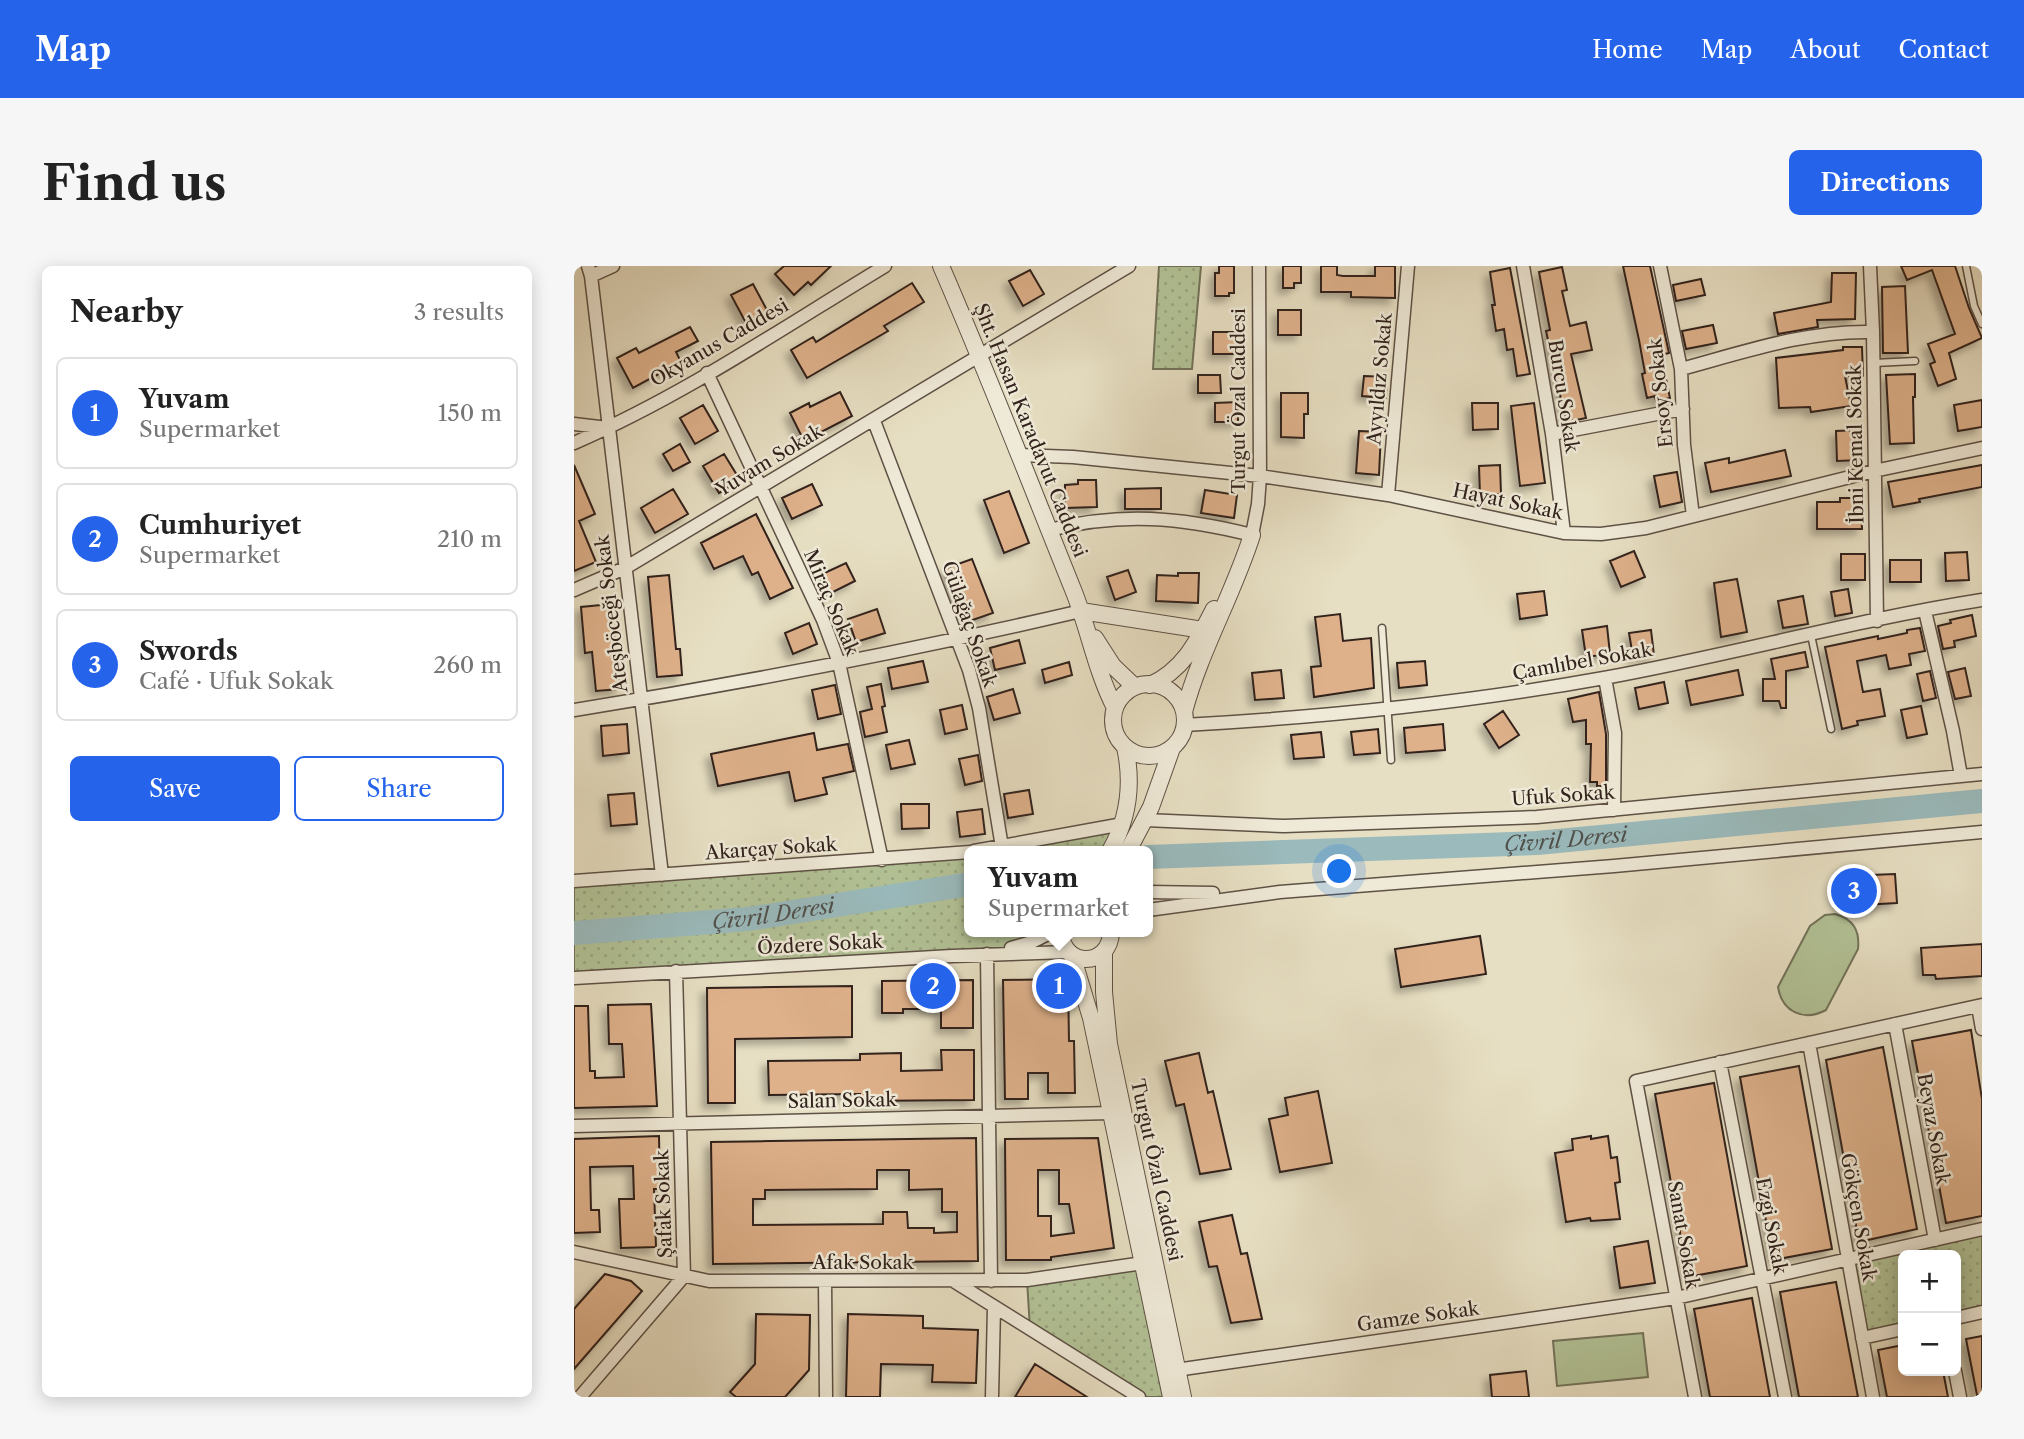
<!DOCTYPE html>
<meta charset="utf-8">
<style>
body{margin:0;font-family:"Libre Caslon Text",serif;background:#f6f6f6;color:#222}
.controls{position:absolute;right:21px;bottom:21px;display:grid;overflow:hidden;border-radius:10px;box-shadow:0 4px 18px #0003}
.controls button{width:63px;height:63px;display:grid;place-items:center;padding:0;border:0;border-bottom:2px solid #e0e0e0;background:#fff;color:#222;font:35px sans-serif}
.you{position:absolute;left:766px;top:606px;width:24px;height:24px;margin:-18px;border:5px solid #fff;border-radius:50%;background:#1a73e8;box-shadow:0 0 0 10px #1a73e833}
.badge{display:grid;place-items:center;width:46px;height:46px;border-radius:50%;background:#2563eb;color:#fff;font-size:23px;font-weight:700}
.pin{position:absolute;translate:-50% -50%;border:4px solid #fff;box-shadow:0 2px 7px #0006}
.popup{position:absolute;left:390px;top:580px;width:189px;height:91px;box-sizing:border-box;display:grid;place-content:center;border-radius:10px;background:#fff;filter:drop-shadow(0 2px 5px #0005);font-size:23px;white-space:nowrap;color:#767676}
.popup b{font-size:26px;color:#222}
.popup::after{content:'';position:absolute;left:50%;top:100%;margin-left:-14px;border:14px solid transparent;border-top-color:#fff}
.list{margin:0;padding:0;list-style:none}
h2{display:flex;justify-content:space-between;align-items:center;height:91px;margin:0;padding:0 28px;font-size:30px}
h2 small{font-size:23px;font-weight:400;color:#767676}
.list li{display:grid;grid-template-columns:46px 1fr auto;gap:21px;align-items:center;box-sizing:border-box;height:112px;margin:0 14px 14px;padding:0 14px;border:2px solid #e0e0e0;border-radius:10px}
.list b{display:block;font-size:26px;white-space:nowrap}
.list p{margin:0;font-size:23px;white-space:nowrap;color:#767676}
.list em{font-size:23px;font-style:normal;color:#767676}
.actions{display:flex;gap:14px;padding:21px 28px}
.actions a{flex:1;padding:16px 0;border:2px solid #2563eb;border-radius:10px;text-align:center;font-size:24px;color:#2563eb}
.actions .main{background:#2563eb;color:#fff}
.map{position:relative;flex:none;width:1408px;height:1131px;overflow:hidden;border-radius:10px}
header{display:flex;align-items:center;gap:42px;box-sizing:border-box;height:98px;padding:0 35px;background:#2563eb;color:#fff}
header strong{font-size:33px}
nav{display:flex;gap:38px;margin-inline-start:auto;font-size:24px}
.intro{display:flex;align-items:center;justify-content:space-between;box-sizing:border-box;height:168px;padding:0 42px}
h1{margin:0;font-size:49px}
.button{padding:18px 32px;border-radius:10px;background:#2563eb;color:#fff;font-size:24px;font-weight:700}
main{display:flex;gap:42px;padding:0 42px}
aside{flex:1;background:#fff;border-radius:10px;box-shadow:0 4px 18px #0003}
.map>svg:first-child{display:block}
.grass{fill:url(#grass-dots);stroke:#727259;stroke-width:2}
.garden{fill:#b2c296;stroke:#727259;stroke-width:2}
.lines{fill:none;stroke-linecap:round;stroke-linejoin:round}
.river{stroke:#9ababc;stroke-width:24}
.building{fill:#deb18b;stroke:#31221c;stroke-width:2;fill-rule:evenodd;filter:url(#shadow)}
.service-casing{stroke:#5e5146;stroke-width:9}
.minor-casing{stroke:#5e5146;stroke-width:15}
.tertiary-casing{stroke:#5e5146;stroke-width:18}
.service{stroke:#efead8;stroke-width:6}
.minor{stroke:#efead8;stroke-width:12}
.tertiary{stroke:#efead8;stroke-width:16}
.labels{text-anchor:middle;stroke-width:5;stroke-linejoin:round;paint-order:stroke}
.street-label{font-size:19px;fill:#31221c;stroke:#efead8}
.water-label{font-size:21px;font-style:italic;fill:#50504c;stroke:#efead8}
</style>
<header>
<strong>Map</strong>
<nav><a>Home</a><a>Map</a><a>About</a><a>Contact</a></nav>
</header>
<div class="intro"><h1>Find us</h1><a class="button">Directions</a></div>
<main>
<aside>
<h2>Nearby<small>3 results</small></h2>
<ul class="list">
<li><span class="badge">1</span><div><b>Yuvam</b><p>Supermarket</p></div><em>150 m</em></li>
<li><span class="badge">2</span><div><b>Cumhuriyet</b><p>Supermarket</p></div><em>210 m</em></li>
<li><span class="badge">3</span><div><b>Swords</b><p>Café · Ufuk Sokak</p></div><em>260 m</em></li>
</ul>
<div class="actions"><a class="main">Save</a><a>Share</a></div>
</aside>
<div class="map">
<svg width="1408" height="1131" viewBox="0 0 1408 1131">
<defs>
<pattern id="grass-dots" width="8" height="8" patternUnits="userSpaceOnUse" patternTransform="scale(1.75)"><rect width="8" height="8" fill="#b2c296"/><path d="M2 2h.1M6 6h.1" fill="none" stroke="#9aa681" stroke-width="1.8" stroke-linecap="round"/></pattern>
<filter id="shadow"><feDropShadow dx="-5.5" dy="5.5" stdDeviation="3.5" flood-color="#0004"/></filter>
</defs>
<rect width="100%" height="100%" fill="#e7dfc3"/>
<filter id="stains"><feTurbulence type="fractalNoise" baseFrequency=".00286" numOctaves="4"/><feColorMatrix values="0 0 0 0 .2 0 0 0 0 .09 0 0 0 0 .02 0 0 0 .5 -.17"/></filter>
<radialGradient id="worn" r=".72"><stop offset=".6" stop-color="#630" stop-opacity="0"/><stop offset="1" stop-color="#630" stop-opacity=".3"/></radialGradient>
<!-- grass -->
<path class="grass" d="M585,0H627L618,103H579Z
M549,558L536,585H400Z
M396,586V666H478L467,672L413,688L0,712V615Z
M1408,963V1046L1382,1052V989H1329V1063L1288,1072L1272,993Z
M569,997L597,1131H565L456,1063L453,1014Z"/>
<!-- garden -->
<path class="garden" d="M1261,648C1279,653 1286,664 1284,683L1252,744C1230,756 1208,746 1204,721L1236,660L1251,649Z
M1069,1067L1074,1111L983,1120L979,1075Z"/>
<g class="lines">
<!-- river -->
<g class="river">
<path id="s1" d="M574,591L963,577L1408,535"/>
<path id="s2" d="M0,667L174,653L396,618"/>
</g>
</g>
<!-- building -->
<path class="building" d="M210,0H257L237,19L234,16L220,29L201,8Z
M645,0H660V27H655V30H641V7H645Z
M709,0H727V17H720V22H709Z
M747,0H763V9L769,10H801V0H821V32L777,31V26H747Z
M1049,0H1076L1095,87L1087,89L1096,132L1082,135L1081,130L1073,132L1068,108L1071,107L1065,74Z
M1327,0H1381L1395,42L1408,72L1375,87L1382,113L1364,120L1356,98L1361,96L1354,78L1381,68L1358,4L1333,14Z
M988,1L993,24L988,25L996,60L1012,56L1018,84L997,88L1012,152L992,156L972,65L976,64L965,6Z
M936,2L956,108L943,110L939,83L933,84L930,63L922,65L918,39H921L916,6Z
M456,4L470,28L449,40L435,15Z
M1258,7H1282L1281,53L1243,54L1244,61L1204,68L1200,47L1257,36Z
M1127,13L1131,29L1102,35L1099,19Z
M338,17L350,36L310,60L314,65L233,112L217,84L239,71L242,76Z
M179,18L194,46L172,57L157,29Z
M1331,20L1334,87H1309L1308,21Z
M704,44H727V69H704Z
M1139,59L1143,77L1112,83L1108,65Z
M116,61L124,75L102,86L107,96L59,122L43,92L62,82L65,87Z
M639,66H663V88H639Z
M1269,81H1288L1289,110H1271L1277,140L1237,146L1236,141L1205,142L1202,92L1269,84Z
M1341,108V131H1339L1340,177L1316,178L1312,109Z
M624,109H646L647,127H624Z
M790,110L813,111L812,132L788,130Z
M266,126L278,150L230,175L216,147L235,137L236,141Z
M707,127H734V148H730V172L707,171Z
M1408,134V161L1384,165L1380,139Z
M664,136V156H641V137Z
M898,137H924V163L899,164Z
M960,137L971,217L946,220L937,140Z
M129,139L144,165L121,178L106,152Z
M1285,164L1286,194L1263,195L1262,165Z
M785,165L807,166L805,209L782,207Z
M106,178L116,196L99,205L89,188Z
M1211,184L1217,210L1137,226L1131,197L1155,192V197Z
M150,188L166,214L145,227L129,200Z
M0,199L21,248L5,255L22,296L0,305Z
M926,199L927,228L906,229L905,200Z
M1408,199V221L1345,233L1346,236L1319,241L1314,216Z
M1103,206L1108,236L1086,241L1080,210Z
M504,214H522L523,241L491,242V219L504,218Z
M238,218L248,239L218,253L208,232Z
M587,222V243H551V223Z
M99,223L114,248L81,267L67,242Z
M631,224L663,229L660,252L627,247Z
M435,225L455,277L430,287L410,234Z
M1266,232H1287L1288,263H1243V236H1266Z
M182,248L219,322L196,333L184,306L178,309L169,290L140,303L127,277Z
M1060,285L1071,311L1047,321L1036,295Z
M1393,286L1395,314L1372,315L1371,287Z
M1267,288H1291V314H1267Z
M398,293L419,347L390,357L370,303Z
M1316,294H1347V316H1316Z
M272,297L281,315L253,329L244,310Z
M554,304L562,326L541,334L533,311Z
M604,307H625L624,337L582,335L583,309L604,310Z
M95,309L102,383H106L108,409L83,411L74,311Z
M1163,313L1173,366L1147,371L1140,317Z
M1274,323L1278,347L1261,350L1257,326Z
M970,325L973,349L946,353L943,328Z
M1229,330L1234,358L1209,362L1204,335Z
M37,338L46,423L22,425L18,386L11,387L7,341Z
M303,343L311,367L282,376L274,353Z
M766,348L769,375L797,372L800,422L740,431L737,401L747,400L741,351Z
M1398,349L1402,370L1380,375L1381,381L1369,383L1364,360L1377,357L1376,354Z
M235,357L243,378L219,388L211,367Z
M1033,360L1036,388L1012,391L1008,364Z
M1346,362L1351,385L1335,388L1337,399L1315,403L1312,389L1283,395L1289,426L1306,423L1311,450L1283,455L1284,459L1268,463L1251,381L1304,370V373L1333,367V364Z
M1077,364L1080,389L1059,391L1055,367Z
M445,374L451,397L421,404L416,382Z
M1231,386L1234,401L1212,405V442H1207L1205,435H1189V413H1201L1197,393Z
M349,395L354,416L318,423L314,402Z
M851,395L853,419L825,422L823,397Z
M495,396L498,409L471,417L468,404Z
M1391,402L1397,430L1381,433L1374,406Z
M707,404L710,432L681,434L678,407Z
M1164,404L1169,429L1117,439L1112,415Z
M1356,405L1362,432L1349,435L1343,408Z
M1090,416L1094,437L1065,443L1061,422Z
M307,418L311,440L308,441L313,466L291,471L286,446L298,443L293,421Z
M261,419L267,448L244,453L238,424Z
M439,423L446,447L420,454L413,431Z
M1025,426L1032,468V520H1023V516H1016L1017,478H1012V454L999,456L994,433Z
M388,439L393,463L371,468L366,444Z
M1347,440L1353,468L1333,472L1327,444Z
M929,445L945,469L925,482L910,458Z
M53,458L55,487L29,490L27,460Z
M869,458L871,484L832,487L830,462Z
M804,463L806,487L780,489L777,466Z
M747,466L750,491L720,493L717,469Z
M240,467L243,484L274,478L280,505L249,512L253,528L221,535L215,506L144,520L137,488Z
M335,474L341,498L317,503L312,479Z
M404,489L408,515L391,519L385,493Z
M455,524L459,548L434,552L430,528Z
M60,527L63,558L37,560L34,529Z
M327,538H355V562L328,563Z
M408,543L411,568L386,571L383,546Z
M1296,607L1297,609L1321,608L1323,637L1269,640L1267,614L1276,613V609Z
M906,670L912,708L827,721L821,683Z
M1408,678V710L1362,713L1361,709H1349L1347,682Z
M494,713L495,775H500L501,827H474V807H454V833H431L429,714Z
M399,714V762H367V743H329V747H308V715Z
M278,720V771L161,773V837H134L133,722Z
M77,738L83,840L0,842V740H14L16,805H21V812L50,811L48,778H35L34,739Z
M1397,764L1408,833V950L1372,957L1338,775Z
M1309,781L1343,963L1285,976L1252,794Z
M367,784H400V834L286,835V828L195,829L194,795L286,794V788L327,787V805L368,804Z
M625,787L634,827L639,825L657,903L626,908L610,838L602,840L591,795Z
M1225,800L1258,983L1199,994L1166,811Z
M1140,817L1173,1000L1114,1011L1081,828Z
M744,825L758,897L706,906L695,853L714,849L711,832Z
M85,870L86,923H80L82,981L47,982L45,933H60L59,900L16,901L17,944H25L26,966L0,967V873Z
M1017,870V873L1034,870L1037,892L1043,891L1046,916L1041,917L1046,953L1017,955L1016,952L992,956L981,887L999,884L998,873Z
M402,872L404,995L139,998L137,876ZM303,904H335V924L368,923V946H383V966L360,967V962H334L333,946H309V958L179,959V933H191V924L303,923Z
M524,872L540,982L477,991V994H432L431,873ZM464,904H485V938H495L500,967L477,970V950H464Z
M658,949L667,988L673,987L688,1053L657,1057L643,1000L635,1001L625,956Z
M1074,975L1081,1017L1046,1022L1040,981Z
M31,1008L57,1015L68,1025L0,1103V1043Z
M1262,1016L1284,1131H1225L1206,1026Z
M1178,1032L1196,1131H1136L1120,1043Z
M182,1048L236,1049L235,1104L211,1131H162L156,1126L181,1098Z
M274,1048L349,1050V1062L404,1064L402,1117L358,1116L359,1099L307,1098L306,1131H272Z
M1408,1070V1129H1403L1392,1073Z
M1329,1079V1105H1369L1374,1131H1313L1304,1084Z
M461,1098L513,1131H441Z
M952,1105L955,1131H918L916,1109Z"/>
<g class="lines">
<defs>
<path id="service" d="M1392,0L1400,40L1408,58
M1300,97L1341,95
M808,362L817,494
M1237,369L1257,463"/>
<path id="minor" d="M14,0L17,10L88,609
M949,0L978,168L990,267
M1086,0L1107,103L1110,179L1119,250
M1296,0L1299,66L1303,355
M17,10L39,0
M1107,103C1170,86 1234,64 1299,66
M133,107L249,354L265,397L308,594
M300,155L395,404L405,442L428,581
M0,158L34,162
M978,168L1109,143
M0,177C109,130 210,61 311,0
M445,189L499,191L686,210L814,229L990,267L1027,268L1072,262L1300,205L1408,182
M814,229L834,0
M475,264C547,246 606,251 678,269L684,238L686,210L685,0
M0,324L51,302L555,0
M1351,345L1379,465L1387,510
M1031,412L1041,467L1040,544
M0,444C170,417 339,384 507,345
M610,459C751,451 892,437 1030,412C1157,389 1281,354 1408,334
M571,554L710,560L963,551L1408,508
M400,585L549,558
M0,615L396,586
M574,626L639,627
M574,644L706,626L1040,600L1408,566
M437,682L458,676L478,666
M413,688L417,1015
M0,712L378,690L494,686
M1404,740L1408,763
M1321,758L1361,974
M1235,777L1299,1131
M1146,796L1211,1131
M0,860L537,847
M0,986L135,1015L453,1014L576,996
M251,1015L252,1131
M381,1016L565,1131
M1382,1052L1408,1046
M1288,1072L1329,1063
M595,1105L1102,1032L1408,963
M1381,1105L1386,1131
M6,1131L110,1010L102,705
M418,1131L420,1041
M1121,1131L1062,815L1408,739"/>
<path id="tertiary" d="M367,0C414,108 456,217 500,326C515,364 522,405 541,442
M507,345L629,364
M521,372L539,400L561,421
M539 454a36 36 0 1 1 72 0a36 36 0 1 1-72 0Z
M576,419C610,404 624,374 640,343
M610,446C626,385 659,329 678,269
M536,585C555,552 559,518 551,481
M554,585L577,541L598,482
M487,666C488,702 536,702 537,666
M530,685V726L535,778L609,1131
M498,689L517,752L597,1131"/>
</defs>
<!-- service casing -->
<use href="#service" class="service-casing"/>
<!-- minor casing -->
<use href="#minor" class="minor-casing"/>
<!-- tertiary casing -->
<use href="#tertiary" class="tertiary-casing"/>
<!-- service -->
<use href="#service" class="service"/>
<!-- minor -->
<use href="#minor" class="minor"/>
<!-- tertiary -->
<use href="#tertiary" class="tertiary"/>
</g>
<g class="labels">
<!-- street labels -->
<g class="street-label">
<text transform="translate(145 76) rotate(-30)" y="7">Okyanus Caddesi</text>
<text transform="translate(805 113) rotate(-85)" y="7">Ayyıldız Sokak</text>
<text transform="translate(1086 127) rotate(-96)" y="7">Ersoy Sokak</text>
<text transform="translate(990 130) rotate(81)" y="7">Burcu Sokak</text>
<text transform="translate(664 135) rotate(-90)" y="7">Turgut Özal Caddesi</text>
<text transform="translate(457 164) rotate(68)" y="7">Şht. Hasan Karadavut Caddesi</text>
<text transform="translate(1281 178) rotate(-91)" y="7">İbni Kemal Sokak</text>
<text transform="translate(195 194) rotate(-31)" y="7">Yuvam Sokak</text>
<text transform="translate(934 235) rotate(12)" y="7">Hayat Sokak</text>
<text transform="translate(258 336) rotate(67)" y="7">Miraç Sokak</text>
<text transform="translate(37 348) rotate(-97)" y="7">Ateşböceği Sokak</text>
<text transform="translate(396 358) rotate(71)" y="7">Gülağaç Sokak</text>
<text transform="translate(1008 395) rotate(-10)" y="7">Çamlıbel Sokak</text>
<text transform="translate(989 529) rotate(-4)" y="7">Ufuk Sokak</text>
<text transform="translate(197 582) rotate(-4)" y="7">Akarçay Sokak</text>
<text transform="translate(246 678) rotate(-3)" y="7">Özdere Sokak</text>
<text transform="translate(268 834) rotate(-1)" y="7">Salan Sokak</text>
<text transform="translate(1360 863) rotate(80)" y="7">Beyaz Sokak</text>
<text transform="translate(583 904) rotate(78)" y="7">Turgut Özal Caddesi</text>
<text transform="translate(89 938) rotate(-92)" y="7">Şafak Sokak</text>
<text transform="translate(1285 951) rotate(80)" y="7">Gökçen Sokak</text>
<text transform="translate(1198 960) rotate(79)" y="7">Ezgi Sokak</text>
<text transform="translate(1110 969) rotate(80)" y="7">Sanat Sokak</text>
<text x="289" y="1003">Afak Sokak</text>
<text transform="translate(844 1050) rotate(-8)" y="7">Gamze Sokak</text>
</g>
<!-- water labels -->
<g class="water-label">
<text dy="7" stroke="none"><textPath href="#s1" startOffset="418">Çivril Deresi</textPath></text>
<text dy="7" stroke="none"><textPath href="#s2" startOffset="200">Çivril Deresi</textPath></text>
</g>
</g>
<rect width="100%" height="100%" filter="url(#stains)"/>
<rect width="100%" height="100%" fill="url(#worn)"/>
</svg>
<div class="controls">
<button>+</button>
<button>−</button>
</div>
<div class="you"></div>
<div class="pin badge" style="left:485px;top:720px">1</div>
<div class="popup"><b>Yuvam</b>Supermarket</div>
<div class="pin badge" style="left:359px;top:720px">2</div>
<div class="pin badge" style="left:1280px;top:625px">3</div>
</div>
</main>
